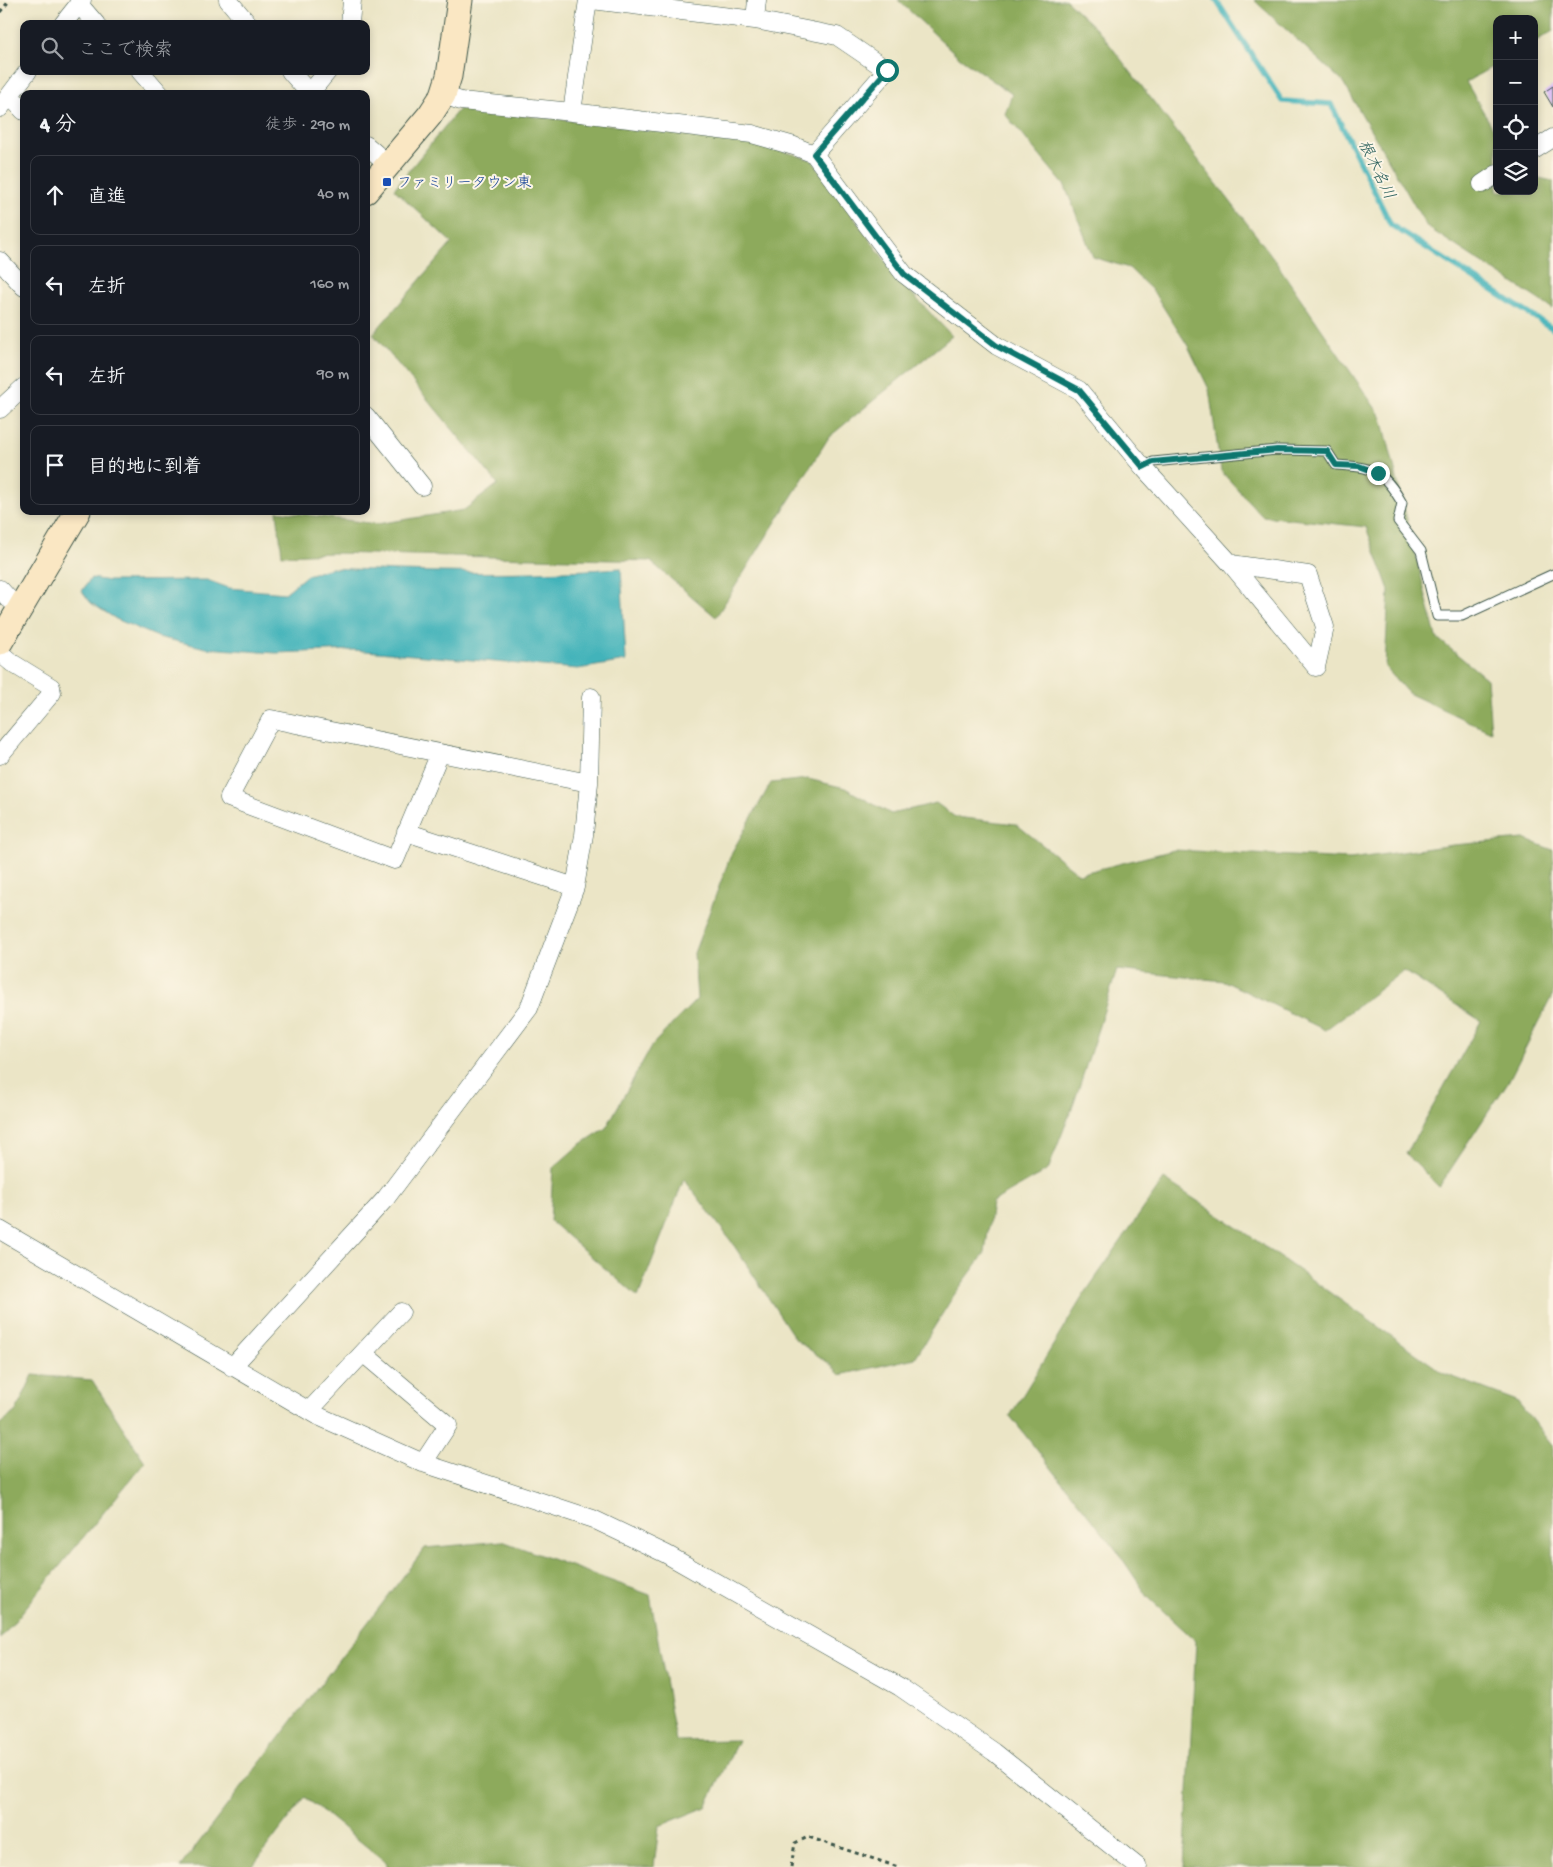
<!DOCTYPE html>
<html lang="ja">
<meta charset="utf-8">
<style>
body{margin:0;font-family:"Gochi Hand","Klee One",sans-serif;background:#20242c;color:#f1f3f6}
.controls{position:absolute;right:15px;top:15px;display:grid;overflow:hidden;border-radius:10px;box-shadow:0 2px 8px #0003}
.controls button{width:45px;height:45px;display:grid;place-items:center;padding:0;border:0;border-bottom:1px solid #363941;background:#171b24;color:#f1f3f6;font:25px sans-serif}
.stop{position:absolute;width:15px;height:15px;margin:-11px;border:4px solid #0f766e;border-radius:50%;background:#fff}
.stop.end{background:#0f766e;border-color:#fff;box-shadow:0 1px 5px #0008}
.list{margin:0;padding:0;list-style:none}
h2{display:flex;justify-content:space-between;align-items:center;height:65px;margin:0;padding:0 20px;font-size:21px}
h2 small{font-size:16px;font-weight:400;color:#9ea1a6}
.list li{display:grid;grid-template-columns:32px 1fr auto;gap:15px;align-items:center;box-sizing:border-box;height:80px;margin:0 10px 10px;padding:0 10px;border:1px solid #363941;border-radius:10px}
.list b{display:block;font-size:19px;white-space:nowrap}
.list em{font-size:16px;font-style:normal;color:#9ea1a6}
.icon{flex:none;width:28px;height:28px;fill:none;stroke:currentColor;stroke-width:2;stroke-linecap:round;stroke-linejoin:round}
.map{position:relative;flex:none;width:1553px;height:1867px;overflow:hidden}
.search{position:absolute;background:#171b24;box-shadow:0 2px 8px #0003;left:20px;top:20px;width:350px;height:55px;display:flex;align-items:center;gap:12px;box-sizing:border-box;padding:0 18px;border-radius:10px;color:#9ea1a6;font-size:19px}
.panel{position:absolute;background:#171b24;box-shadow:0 2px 8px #0003;left:20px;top:90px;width:350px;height:425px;border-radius:10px}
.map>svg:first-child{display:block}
.forest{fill:#8daa5c;stroke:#567448}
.water{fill:#43b3ba;stroke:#317877}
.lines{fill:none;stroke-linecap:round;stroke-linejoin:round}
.stream{stroke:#43b3ba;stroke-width:5.5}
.building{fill:#d1aff7}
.lane-casing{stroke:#3e564a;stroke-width:11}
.street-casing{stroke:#3e564a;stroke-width:19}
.secondary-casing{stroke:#3e564a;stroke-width:27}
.path{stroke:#3e564a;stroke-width:3;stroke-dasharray:4 4;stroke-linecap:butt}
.lane{stroke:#fff;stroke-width:9}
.street{stroke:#fff;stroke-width:18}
.secondary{stroke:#fae7c3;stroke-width:25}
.route{stroke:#0f766e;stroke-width:6}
.transit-dot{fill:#1a4fb4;stroke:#fcf5e5;stroke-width:2}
.labels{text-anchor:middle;stroke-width:4;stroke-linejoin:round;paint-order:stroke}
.transit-label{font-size:15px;fill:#164399;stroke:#fcf5e5;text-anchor:start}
.water-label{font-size:16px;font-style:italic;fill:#2a605c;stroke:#fcf5e5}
</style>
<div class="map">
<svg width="1553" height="1867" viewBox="0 0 1553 1867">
<rect width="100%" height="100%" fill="#fcf5e5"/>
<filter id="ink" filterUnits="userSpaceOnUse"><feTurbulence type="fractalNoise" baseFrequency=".02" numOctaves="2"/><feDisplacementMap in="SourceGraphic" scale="10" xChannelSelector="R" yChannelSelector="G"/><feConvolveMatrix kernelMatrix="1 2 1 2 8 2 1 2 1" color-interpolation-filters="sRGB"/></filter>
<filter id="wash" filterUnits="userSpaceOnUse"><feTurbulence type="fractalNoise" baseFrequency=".0096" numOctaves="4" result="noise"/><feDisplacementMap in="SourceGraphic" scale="20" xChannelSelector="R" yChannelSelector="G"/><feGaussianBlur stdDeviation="1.12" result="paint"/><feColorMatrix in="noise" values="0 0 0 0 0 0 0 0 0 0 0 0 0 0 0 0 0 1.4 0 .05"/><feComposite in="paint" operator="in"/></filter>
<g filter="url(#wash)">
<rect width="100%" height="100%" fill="#ebe5c6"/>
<!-- forest -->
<path class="forest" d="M898,0H1066L1100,32L1269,252L1382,418L1436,637L1487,679L1491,732L1408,693L1385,667L1389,590L1366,527L1262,516L1221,471L1209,389L1188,346L1153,291L1129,268L1093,257L1065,186L1005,114L1012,94L959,57Z
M1254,0H1553V31L1534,42V19H1497V64L1466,82L1497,135V191H1534V177L1553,181V309L1427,227L1343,82Z
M459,109L568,120L750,141L812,160L900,281L952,336L829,437L716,617L650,561L332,553L282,555L277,511L377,524L464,510L498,484L373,334L452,243L394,189Z
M808,779L845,788L891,814L936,803L955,817L1016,824L1079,874L1174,850L1350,859L1453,845L1524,839L1553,850V994L1508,1082L1439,1187L1406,1154L1481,1021L1404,971L1325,1030L1224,981L1117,970L1074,1103L1048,1170L992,1202L985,1253L954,1295L915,1358L840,1375L830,1364L796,1340L731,1241L684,1179L638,1297L550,1221L553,1168L578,1146L606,1128L652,1045L697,999L694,953L732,852L771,783Z
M1164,1179L1240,1229L1445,1374L1517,1401L1553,1447V1867H1184L1196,1641L1148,1597L1117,1551L1010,1416L1083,1296Z
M33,1375L92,1380L145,1462L0,1639V1424L16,1411Z
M502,1541L650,1595L676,1741L738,1740L706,1807L659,1826L654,1867H387V1863L305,1797L252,1867H180L425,1548Z"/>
<!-- water -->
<path class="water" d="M331,568C429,573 523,575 621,568L626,661L578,669L354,650L276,653L206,648L158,637L116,619L91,603L82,591L91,578L109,581L207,580L229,588L285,593L307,575Z"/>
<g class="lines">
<!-- stream -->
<path class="stream" d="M1216,0L1282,101L1331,104L1391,225L1553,329"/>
</g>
<g id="blocks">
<!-- building -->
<path class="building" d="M1553,86V107L1544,92Z"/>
</g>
</g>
<g filter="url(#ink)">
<use href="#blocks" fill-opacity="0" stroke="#3e564a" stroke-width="1"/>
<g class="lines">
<defs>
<path id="lane" d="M1143,467L1153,462L1277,450L1327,451L1336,465C1373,467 1383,470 1402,503L1398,521L1421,551L1437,616H1462L1553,574"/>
<path id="street" d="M228,0L248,24
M592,0L755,20L837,36L887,70L814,154
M78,3L96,24
M755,20L757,0
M63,24L82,0
M350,24L352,0
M140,71L160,94
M290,71L310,94
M309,94L328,71
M443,95L461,101L572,112L752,134L794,146L814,154L904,274L997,346L1079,390L1143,467L1231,564
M10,96L24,111
M0,108L28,71
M572,112L588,0
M366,145L389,165
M1534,150L1553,138
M1482,184L1497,174
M0,261L24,287
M0,409L24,387
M366,416L422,486
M1231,564L1308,575L1325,627L1316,667Z
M0,589L8,598L21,608
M0,653L12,663L51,687L52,693L0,755
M440,753L395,860L229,798L271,719L589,783
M406,832L575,887
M0,1230L316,1415L423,1463L593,1519L666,1554L900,1687L994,1752L1138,1867
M363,1353L448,1425L423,1463
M232,1367L386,1198L529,1008L575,887L584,835L589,783L591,697
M309,1411L401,1312"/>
<path id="secondary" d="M366,191L430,115L443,95L449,76L460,0
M0,642L78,511"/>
</defs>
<!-- lane casing -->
<use href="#lane" class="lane-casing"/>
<!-- street casing -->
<use href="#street" class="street-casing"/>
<!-- secondary casing -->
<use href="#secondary" class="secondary-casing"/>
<!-- path -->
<path class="path" d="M0,12L10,0
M791,1867L795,1843L808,1837L898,1867"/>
<!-- lane -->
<use href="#lane" class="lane"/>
<!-- street -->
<use href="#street" class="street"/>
<!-- secondary -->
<use href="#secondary" class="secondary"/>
</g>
</g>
<g class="lines" filter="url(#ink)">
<!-- route -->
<path class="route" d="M887,70L814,154L904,274L997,346L1079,390L1143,467L1153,462L1277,450L1327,451L1336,465L1359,466L1378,473"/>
</g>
<!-- markers -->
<rect class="transit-dot" x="382" y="177" width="10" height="10" rx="2.5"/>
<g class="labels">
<!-- transit labels -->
<g class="transit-label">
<text x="397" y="187">ファミリータウン東</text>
</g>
<!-- water labels -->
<g class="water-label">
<text transform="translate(1378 169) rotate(64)" y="6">根木名川</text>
</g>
</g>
</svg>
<div class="controls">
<button>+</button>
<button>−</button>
<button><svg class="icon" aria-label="locate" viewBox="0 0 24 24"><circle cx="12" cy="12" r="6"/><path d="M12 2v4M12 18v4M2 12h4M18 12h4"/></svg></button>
<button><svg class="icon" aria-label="layers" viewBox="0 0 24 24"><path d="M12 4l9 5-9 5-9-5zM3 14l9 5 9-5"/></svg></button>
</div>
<div class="stop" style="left:887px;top:70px"></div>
<div class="stop end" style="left:1378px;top:473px"></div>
<div class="search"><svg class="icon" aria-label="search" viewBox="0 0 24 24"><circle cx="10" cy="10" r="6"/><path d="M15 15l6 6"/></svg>ここで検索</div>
<section class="panel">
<h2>4 分<small>徒歩 · 290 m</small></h2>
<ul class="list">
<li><svg class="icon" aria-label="ahead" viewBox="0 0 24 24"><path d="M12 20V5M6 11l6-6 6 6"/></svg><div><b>直進</b></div><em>40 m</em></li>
<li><svg class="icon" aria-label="left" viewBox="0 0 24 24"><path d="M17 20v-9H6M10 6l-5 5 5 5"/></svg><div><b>左折</b></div><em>160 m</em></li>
<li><svg class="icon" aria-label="left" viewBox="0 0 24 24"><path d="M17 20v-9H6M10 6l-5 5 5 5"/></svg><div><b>左折</b></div><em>90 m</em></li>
<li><svg class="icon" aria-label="arrive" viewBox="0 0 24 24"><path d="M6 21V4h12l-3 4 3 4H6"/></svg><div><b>目的地に到着</b></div></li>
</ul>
</section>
</div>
